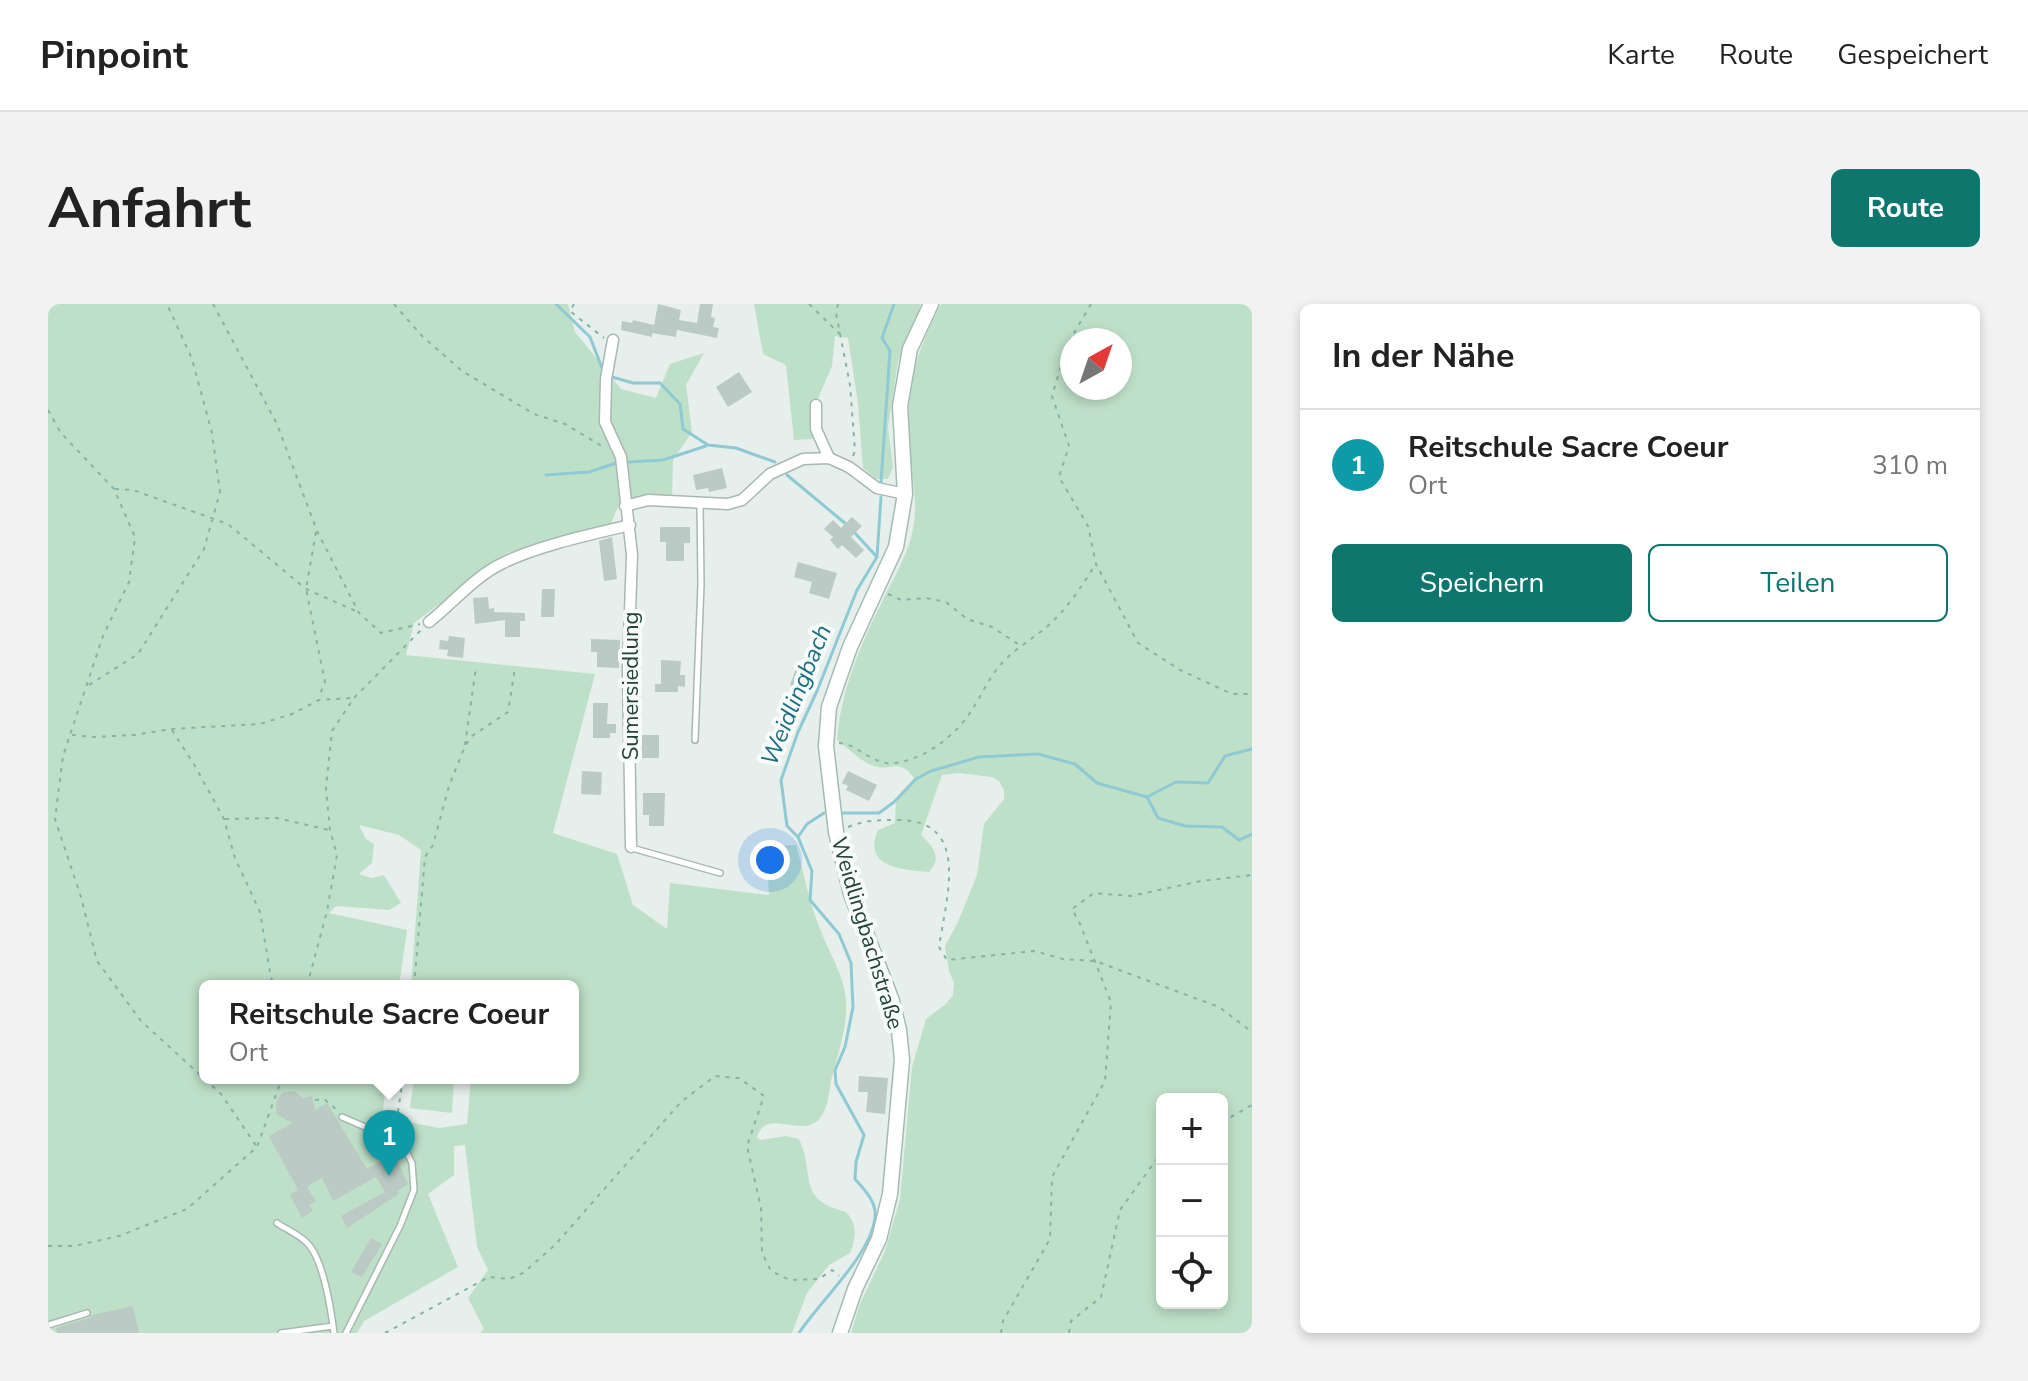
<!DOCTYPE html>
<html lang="de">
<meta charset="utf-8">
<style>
body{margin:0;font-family:"Nunito Sans",sans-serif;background:#f2f2f2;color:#222}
.controls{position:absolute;right:24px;bottom:24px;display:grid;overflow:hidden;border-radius:12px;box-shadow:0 4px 12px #0003}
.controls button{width:72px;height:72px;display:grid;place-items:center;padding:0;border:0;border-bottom:2px solid #e0e0e0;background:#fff;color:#222;font:40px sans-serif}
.compass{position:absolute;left:1012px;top:24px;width:72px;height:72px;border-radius:50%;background:#fff;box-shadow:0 4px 12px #0003;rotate:40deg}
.you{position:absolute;left:722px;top:556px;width:28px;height:28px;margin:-20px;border:6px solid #fff;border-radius:50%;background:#1a73e8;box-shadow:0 0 0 12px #1a73e833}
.badge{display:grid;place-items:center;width:52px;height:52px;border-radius:50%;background:#0f766e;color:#fff;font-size:26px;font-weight:700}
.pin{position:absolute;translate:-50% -66px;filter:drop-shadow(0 2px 4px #0008)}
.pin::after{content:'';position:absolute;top:42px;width:28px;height:24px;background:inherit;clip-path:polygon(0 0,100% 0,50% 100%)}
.popup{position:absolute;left:151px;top:676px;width:380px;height:104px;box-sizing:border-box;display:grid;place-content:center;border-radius:12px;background:#fff;filter:drop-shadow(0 2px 6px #0005);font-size:26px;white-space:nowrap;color:#767676}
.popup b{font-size:30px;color:#222}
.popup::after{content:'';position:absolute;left:50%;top:100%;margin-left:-16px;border:16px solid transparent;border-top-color:#fff}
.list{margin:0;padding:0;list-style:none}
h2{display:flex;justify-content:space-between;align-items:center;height:104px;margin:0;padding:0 32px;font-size:34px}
h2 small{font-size:26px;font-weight:400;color:#767676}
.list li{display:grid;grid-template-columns:52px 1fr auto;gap:24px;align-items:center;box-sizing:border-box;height:112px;padding:0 32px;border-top:2px solid #e0e0e0}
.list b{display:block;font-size:30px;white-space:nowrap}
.list p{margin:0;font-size:26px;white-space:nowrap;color:#767676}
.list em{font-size:26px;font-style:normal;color:#767676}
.actions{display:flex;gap:16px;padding:24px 32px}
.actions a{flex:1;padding:18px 0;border:2px solid #0f766e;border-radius:12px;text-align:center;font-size:28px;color:#0f766e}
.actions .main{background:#0f766e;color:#fff}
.icon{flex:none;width:44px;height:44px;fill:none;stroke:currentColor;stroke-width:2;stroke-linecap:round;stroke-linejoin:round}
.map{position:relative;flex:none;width:1204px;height:1029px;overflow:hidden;border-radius:12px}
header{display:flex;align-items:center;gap:48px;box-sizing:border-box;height:112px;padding:0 40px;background:#fff;border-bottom:2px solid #e0e0e0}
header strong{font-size:38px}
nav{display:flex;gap:44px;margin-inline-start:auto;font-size:28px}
.intro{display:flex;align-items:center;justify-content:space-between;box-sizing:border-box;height:192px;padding:0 48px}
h1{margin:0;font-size:56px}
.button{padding:20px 36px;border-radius:12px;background:#0f766e;color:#fff;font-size:28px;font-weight:700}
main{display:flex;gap:48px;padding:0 48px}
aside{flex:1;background:#fff;border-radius:12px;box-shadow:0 4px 12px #0003}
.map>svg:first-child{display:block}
.green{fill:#bfe0c8;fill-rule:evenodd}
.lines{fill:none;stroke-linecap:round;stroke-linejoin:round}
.stream{stroke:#8ec9d4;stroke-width:3}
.building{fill:#bbcac4}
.service-casing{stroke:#a8b8b2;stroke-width:8}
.minor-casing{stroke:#a8b8b2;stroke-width:13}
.secondary-casing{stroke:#a4bbb3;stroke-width:17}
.path{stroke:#86b3a5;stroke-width:2;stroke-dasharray:4 6;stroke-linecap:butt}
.service{stroke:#fff;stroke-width:5}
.minor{stroke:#fff;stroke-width:10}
.secondary{stroke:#fff;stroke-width:14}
.labels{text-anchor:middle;stroke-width:8;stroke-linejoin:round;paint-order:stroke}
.street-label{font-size:22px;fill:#24423a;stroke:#f7fbf9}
.water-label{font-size:24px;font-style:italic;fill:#1c6f80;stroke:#f7fbf9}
</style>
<header>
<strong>Pinpoint</strong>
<nav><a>Karte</a><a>Route</a><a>Gespeichert</a></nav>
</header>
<div class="intro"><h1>Anfahrt</h1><a class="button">Route</a></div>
<main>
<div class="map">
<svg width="1204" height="1029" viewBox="0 0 1204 1029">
<rect width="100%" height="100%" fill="#e6efeb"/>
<!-- green -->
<path class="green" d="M0,0H520L527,28L573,85L608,94L622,60L656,49L638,81L644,128L625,156L624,195L573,196L562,222L459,249L366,319L358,351L547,370L505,529L569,550L585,601L619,625L622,579L721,591L718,542L748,541C756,569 761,598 772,625C781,649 798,674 798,700C799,725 790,749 784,773C780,787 782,802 772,814C756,836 718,802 709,833L712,836L738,832L751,835C768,873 748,895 798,908C810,921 808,934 802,949L781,961L759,989L744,1029H432L436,1025L420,994L440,966L429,943L417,841L406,842V871L380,890L410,963L316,1017L309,1029H0ZM311,521L351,531L373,546L363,682H525V774H423L419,820L391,824L334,813L339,774H157V682H351L359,626L281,609L288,602L341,606L353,599L336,571L323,574L311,570L324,559L326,540L318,535Z
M706,0H873L850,58L840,123L845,163L840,175H828L815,164L810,100L800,34L787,32L784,62L768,99L765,135L746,136L738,61L715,50Z
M893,0H1204V1029H803L811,1002L837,947L852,895L864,763L878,715L898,700L905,691L906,679L901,667L897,642L910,618L929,571L936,520L956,495V486L951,477L944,473L910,469L894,471L873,531C885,542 895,554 881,568C853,566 814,563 830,526L847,519L848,495L866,474C850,453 845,468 826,462C812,457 801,445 789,436C793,386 812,342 834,298C843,278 856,258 862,237C873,201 863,175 861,140C858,83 867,50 893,0ZM1024,36H1072V84H1024ZM1114,795H1174V999H1114Z
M366,774H406L404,809L362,804Z"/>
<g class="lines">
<!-- stream -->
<path class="stream" d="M508,0L542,33L554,64
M564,73L585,79H612L632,100L635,125L660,141L688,144L727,158
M580,158L615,156L658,142
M498,171L541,168L568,159
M739,171L798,220
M833,178L842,47L834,34L846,0
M806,228L828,252
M1099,493L1128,478L1160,479L1177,452L1204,445
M794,509H831L846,498L868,475L883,467L931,453L990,450L1027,460L1049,479L1099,493L1110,514L1137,522L1174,523L1191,536L1204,530
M750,533L759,520L776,509
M751,1029C771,998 824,950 827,913C829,898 816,885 807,875L808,858L816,831L788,780L787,766L797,743L805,703L803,659L791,630L762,596L764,567L750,533L739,522L733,476L750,428L769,387L809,286L829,253L833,193"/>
</g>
<!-- building -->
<path class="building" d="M610,0L633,6L631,16L649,19L652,0H665L663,13L667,14L665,23L671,24L669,34L629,26L628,33L604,29V33L573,26L574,17L584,19L585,16L606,21Z
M691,68L704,88L680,103L668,83Z
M674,164L679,184L661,188L660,184L648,186L645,171Z
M804,213L814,222L803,233L816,246L808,254L794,241L790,245L782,236L785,233L776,225L785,216L793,224Z
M612,223H642V239H636V257H618V238H612Z
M564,233L569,275L556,277L551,237Z
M750,258L789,269L781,295L761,289L764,278L746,273Z
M494,285H507L506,313H493Z
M440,293L441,305L446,304V308L477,309V317H472V333H457V316L427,320L425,294Z
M401,332L417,334L415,354L399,352L400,346L391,345L392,336L400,337Z
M543,335L572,336L571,364L549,363V348H543Z
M613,356L633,357L632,371H637V383L630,382V388H607V380H613Z
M749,362L764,367L757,387L742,381Z
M545,399H560L559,420H568V429H562V434H545Z
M594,431H611V454H594Z
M534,467L554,468L553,491L533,490Z
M800,467L829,481L821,497L798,486L800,482L794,479Z
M595,489H617L616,522H601V511H595Z
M811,772L840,774L837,810L818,808L820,788H810Z
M246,787L255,794L264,792L267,806L279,799L319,865L346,850L360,880L349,887L351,890L299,924L293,912L337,888L328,873L285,897L274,874L259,883L268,897L261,901L265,907L254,914L242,891L250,886L221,832L244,819L228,810V798L234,789Z
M323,934L334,940L314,973L303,968Z
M85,1002L91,1029H9L8,1024L41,1014L44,1011Z"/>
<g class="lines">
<defs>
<path id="service" d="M647,436L653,280L652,200
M584,544L672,569
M294,813L354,839L364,859L366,886L352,922L298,1029
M229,919C239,926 253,931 261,941C276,959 283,1006 286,1029
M0,1021L39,1009
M233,1029L285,1022"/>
<path id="minor" d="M565,36L558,75L557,118L573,153L584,251L580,364L583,543
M768,101V125L781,154
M577,202L600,196L680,200L694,196L722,170L755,155L781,154L801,163L829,184L857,190
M381,318C405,299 427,272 455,259C489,242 544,230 582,221"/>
<path id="secondary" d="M792,1029L807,985L831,935L842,890L854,756L851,726L844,697L803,590L788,528L778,442L781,403L802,343L848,243L857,190L852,102L862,45L883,0"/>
</defs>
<!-- service casing -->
<use href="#service" class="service-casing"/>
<!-- minor casing -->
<use href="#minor" class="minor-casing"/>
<!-- secondary casing -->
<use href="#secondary" class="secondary-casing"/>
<!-- path -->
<path class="path" d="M165,0L229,120L269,227L311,309L333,329L372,320
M346,0L374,32L414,67L486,110L517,120L557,144
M526,0L522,7L556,34
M761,0L792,30
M790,0L788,9L802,81L807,147L805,152
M1043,0L1019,41L1004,92L1021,142L1011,173L1040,222L1048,260L1090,339L1132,366L1184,390H1204
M0,106L13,129L66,185L87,233L81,278L55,332L15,452L7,515L33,593L49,657L93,717L173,790L209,843
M67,185L85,186L180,220L258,285L310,308
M268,228L258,285L277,378L271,393
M840,290L853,296L878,294L898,298L919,315L944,323L973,342
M41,381L90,350L156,245L172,188L164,129L144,55L119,0
M124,426L147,462L176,515L187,554L212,608L223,674L228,682
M24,431L46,433L86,431L123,425L212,420L244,410L271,396L304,394
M791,439C811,440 824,462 847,459C878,455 910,430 925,404C935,389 942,371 955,358C969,343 988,333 1003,319C1021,302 1034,282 1047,261
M417,441L428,363
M177,515L229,514L281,526
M800,523C817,516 831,516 849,516C924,515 898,594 891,643L899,656L986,647L1015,655L1047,657L1171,703L1204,728
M259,682L279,607L289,551L282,526L278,484L284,427L306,394L373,326
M366,682L377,553L385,541L401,482L417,442L424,432L460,408L467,364
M267,796L276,795L289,806
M1174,818L1204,801
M347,828L355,774
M0,942H26L71,932L139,905L209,843L234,774
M337,1029L441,973L461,975L475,969L507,941L633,798L667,772L691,774L716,792L699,842L713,904L714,949L723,967L742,976L771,975L784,966L791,972
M953,1029L955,1017L1002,935L1004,873L1057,777L1063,698L1032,620L1024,605L1046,589L1083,592L1153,577L1204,571
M1021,1029L1023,1017L1053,993L1072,906L1108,856L1114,852"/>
<!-- service -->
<use href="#service" class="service"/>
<!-- minor -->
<use href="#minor" class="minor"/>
<!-- secondary -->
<use href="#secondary" class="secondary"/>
</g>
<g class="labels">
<!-- street labels -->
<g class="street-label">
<text transform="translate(582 382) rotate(-90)" y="8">Sumersiedlung</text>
<text transform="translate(820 629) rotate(73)" y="8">Weidlingbachstraße</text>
</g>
<!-- water labels -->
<g class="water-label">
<text transform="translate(748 391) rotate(-68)" y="8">Weidlingbach</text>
</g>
</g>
</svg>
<div class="controls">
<button>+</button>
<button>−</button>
<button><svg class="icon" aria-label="locate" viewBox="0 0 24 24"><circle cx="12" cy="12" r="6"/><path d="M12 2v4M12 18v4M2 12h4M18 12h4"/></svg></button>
</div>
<svg class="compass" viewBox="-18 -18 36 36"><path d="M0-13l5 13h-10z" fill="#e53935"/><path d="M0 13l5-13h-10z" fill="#767676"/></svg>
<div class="you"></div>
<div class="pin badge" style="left:341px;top:872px;background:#0f9aa8">1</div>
<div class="popup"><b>Reitschule Sacre Coeur</b>Ort</div>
</div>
<aside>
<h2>In der Nähe<small></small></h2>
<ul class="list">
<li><span class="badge" style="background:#0f9aa8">1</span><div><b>Reitschule Sacre Coeur</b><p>Ort</p></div><em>310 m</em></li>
</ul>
<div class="actions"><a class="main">Speichern</a><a>Teilen</a></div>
</aside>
</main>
